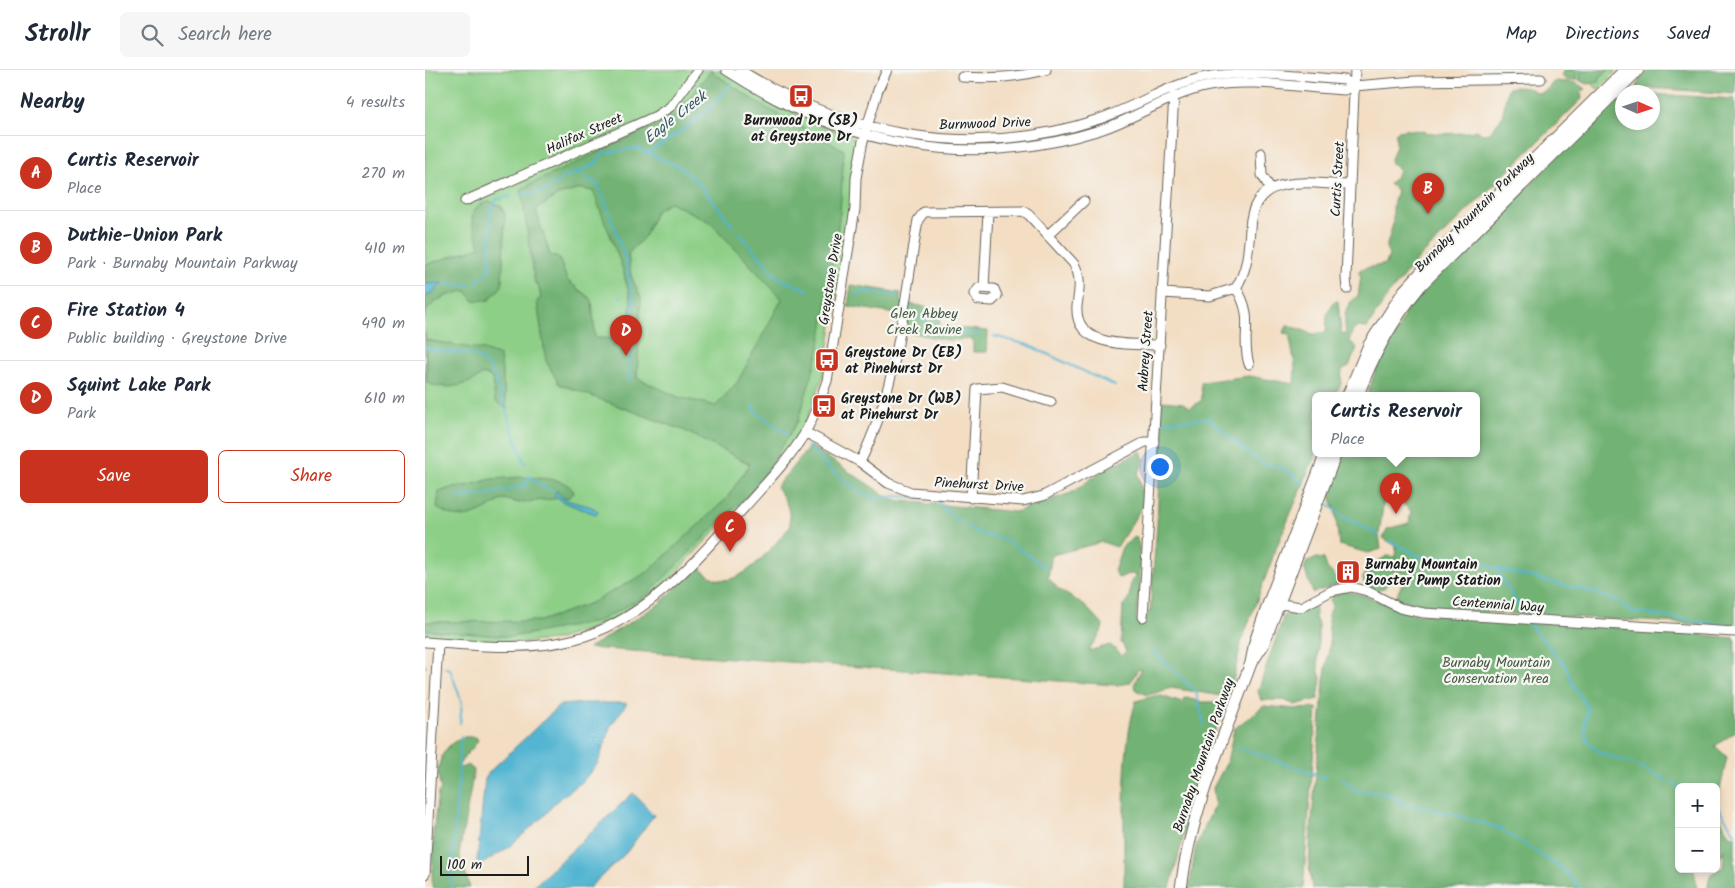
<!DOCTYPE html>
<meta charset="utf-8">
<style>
body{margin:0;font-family:Kalam,sans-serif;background:#f6f6f7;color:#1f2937}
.controls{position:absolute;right:15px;bottom:15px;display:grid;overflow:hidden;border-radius:8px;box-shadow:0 2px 8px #0003}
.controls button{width:45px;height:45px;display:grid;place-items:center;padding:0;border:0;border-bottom:1px solid #e0e1e3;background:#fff;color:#1f2937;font:25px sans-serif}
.compass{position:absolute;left:1190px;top:15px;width:45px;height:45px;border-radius:50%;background:#fff;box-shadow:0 2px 8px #0003;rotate:93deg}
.scale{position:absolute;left:15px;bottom:12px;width:89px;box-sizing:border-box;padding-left:5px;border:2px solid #1c1c1c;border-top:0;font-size:14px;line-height:18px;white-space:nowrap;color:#1c1c1c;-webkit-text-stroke:4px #f6f6f2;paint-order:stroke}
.you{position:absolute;left:734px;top:396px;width:18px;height:18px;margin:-12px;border:4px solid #fff;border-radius:50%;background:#1a73e8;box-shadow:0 0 0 8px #1a73e833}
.badge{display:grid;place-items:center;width:32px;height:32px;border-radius:50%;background:#c8321e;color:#fff;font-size:16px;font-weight:700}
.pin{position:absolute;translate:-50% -41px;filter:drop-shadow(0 1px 2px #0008)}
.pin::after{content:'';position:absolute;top:26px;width:18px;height:15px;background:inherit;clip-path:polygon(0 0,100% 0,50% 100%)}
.popup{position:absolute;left:887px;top:322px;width:168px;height:65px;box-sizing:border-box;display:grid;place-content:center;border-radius:8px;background:#fff;filter:drop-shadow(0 1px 4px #0005);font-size:16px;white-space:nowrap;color:#747a83}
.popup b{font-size:19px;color:#1f2937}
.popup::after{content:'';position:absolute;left:50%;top:100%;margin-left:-10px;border:10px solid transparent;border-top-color:#fff}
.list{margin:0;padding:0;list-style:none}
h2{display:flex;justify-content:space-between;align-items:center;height:65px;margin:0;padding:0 20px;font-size:21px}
h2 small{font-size:16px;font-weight:400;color:#747a83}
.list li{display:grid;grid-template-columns:32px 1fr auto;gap:15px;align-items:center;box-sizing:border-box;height:75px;padding:0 20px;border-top:1px solid #e0e1e3}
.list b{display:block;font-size:19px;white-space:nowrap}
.list p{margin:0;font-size:16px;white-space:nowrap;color:#747a83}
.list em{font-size:16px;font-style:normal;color:#747a83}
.actions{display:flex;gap:10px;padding:15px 20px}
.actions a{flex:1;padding:11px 0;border:1px solid #c8321e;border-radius:8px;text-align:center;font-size:18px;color:#c8321e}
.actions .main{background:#c8321e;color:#fff}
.icon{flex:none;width:28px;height:28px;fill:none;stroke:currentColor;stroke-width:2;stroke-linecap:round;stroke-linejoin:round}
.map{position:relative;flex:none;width:1310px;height:818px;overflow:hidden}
header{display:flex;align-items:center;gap:30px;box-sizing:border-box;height:70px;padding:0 25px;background:#fff;border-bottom:1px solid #e0e1e3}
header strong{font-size:24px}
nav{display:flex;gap:28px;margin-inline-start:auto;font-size:18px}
.search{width:350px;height:45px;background:#f6f6f7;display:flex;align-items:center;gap:12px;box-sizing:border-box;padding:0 18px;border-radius:8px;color:#747a83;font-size:19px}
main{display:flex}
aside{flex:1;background:#fff}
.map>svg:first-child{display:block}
.green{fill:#8dcf87;stroke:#547652}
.forest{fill:#72b274;stroke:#476748;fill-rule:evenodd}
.water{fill:#52b5d1;stroke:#376876}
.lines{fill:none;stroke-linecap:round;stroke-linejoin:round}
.stream{stroke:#52b5d1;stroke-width:2}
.minor-casing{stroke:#676057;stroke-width:11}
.major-casing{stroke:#676057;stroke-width:13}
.minor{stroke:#fff;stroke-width:9}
.major{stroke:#fff;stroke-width:11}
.labels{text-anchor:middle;stroke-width:4.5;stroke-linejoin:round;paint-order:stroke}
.poi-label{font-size:14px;font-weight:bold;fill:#1c1c1c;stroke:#f6f6f2;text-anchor:start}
.street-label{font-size:14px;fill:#1c1c1c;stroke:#f6f6f2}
.park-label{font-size:14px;fill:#445b41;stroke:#f6f6f2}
.water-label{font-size:15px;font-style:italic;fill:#325964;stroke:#f6f6f2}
</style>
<header>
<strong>Strollr</strong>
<div class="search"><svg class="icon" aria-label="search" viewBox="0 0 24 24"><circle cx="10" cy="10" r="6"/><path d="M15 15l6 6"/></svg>Search here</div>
<nav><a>Map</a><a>Directions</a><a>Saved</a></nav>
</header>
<main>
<aside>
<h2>Nearby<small>4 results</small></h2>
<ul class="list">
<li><span class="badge">A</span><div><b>Curtis Reservoir</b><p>Place</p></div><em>270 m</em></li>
<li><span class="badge">B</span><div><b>Duthie-Union Park</b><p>Park · Burnaby Mountain Parkway</p></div><em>410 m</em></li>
<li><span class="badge">C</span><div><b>Fire Station 4</b><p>Public building · Greystone Drive</p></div><em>490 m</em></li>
<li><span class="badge">D</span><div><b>Squint Lake Park</b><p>Park</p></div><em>610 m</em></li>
</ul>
<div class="actions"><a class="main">Save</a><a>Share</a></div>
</aside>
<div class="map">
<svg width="1310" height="818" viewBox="0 0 1310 818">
<rect width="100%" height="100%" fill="#f6f6f2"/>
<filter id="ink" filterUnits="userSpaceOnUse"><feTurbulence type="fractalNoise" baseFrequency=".02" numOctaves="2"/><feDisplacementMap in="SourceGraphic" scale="10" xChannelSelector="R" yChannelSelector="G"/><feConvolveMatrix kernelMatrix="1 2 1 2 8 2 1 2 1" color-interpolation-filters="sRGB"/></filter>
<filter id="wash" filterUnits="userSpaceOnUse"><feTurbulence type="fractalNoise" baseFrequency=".0096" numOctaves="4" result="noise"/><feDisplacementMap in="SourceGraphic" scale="20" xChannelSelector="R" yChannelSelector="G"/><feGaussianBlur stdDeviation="1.12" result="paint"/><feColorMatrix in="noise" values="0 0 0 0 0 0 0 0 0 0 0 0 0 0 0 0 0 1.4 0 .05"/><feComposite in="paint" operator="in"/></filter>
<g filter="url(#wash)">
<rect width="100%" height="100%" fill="#f3dec4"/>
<!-- green -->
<path class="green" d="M0,0H296L342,29L395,55L425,65L432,73L428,129L399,304L380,354L349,399L241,513L204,541L180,554L131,570L87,573L0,568Z
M1140,0H1192L1173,19L1162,10L1138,8Z"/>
<!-- forest -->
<path class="forest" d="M1138,0H1153L1150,10H1141L1137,6Z
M1156,0H1184L1175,7L1174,12L1163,14L1155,11Z
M1224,0H1310V24L1224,18L1216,21L1212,18L1214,10Z
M286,1L336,35L419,80L415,143L394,281L373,351L334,413L221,526L172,552L86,567L0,560V552L115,551L166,533L223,502L301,429L325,394L258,360L134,314L121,291L112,231L116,228L113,214H110L96,119L249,46ZM156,119L168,121L197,197L206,231L203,269L170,268L167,230L142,210L134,188L125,185L111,140L133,125ZM245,132L285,152L357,229L313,311L291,336L253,327L212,308L216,228L206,206L203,184L220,166L231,141Z
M1131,11L1151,13L1161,19L1156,22L1157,29L996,186L963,225L942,258L934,257L928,260L924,270L932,278L924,296L917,300L916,314L909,325H891V383L852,476L816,573L806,621L798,626L746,618L723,625L712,621L709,615L716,599H713L705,613L691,615L164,578L234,534L273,497C278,501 284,506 289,508C316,520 349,474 365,457C365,440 362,430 351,417L385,376L467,430L590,442L646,423L679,400L716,381L719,390L713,405L720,432L692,477L677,472L627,485L623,507L633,519L660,536L678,555C677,566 667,571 664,581L685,575L697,585L701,581L696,572L698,535L704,529L706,511L712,505L703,504L694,508L689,501L697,477L711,466C720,491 714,521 711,547L716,552L725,541L732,455L737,331L758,333L765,338L777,330L776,312L824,306L869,314L870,295L864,264L858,263L863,255L888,264L901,262L902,245L908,232L913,231L916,262L921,265C919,249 918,235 933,226L936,206L933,202L936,199L961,194L964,185L961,178L968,154V135L972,120L964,114L972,105L974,100L965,92L971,76V62C983,57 995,62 1007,63C1022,64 1037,64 1052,60L1057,64L1064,63L1077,47L1083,18C1091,16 1106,17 1112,23C1124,23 1122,15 1131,11Z
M1228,24L1310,29V556L1001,539L971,531C971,520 981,513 980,503L967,502L962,516L949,523L940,516L938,508L942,497L962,486L970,487L971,476L958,468L962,459L984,453L986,441L973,429H959L954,464L956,479L943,483L914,475L910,440L903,420L920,383H1051V325H942L958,280L973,260L981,241L997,221L1033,182L1052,171L1137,81L1197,26L1198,52H1228Z
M64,131L76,136L80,144L77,216L64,230L49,231L41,221C27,223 5,230 0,245V228L17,214H0V195L55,177C49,156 37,140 64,131Z
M426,215L476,223L475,232L516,240L514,256L563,261L562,282H548V269L523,270L481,262L483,246L423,236Z
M0,263L1,270L59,280L75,286L82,339L70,331L67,308L58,304C43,316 21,321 2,313Z
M97,407C114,409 140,406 149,422L145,427L94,433L79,429C53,443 40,456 12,438L14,422L28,417L45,415L66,409Z
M892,488L899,489L902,498L912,508H917L919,512L888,523L879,498L882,492Z
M919,521L942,526L986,543L1206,558L1310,568V662L1290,676L1302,687L1294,725L1291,726V717H1254V799H1269L1272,818H887L884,796L886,761L899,611L905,574L903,544L907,538L905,529L909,525Z
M886,536L891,537L890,548L893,554V599L896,608L893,629L870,635L859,630H836L833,621L859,545Z
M733,625L757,633L761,628L777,632H792L797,639L773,711L745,818H699C700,763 695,681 711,631Z
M839,636L872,639L892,638L878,818H764L771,776L790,734L788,718L802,692L809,659Z
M39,667H51L53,670C48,680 38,685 34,696L36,698L43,695L49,700L34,784L45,818H7L8,765L13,723L16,719C9,697 16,675 39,667Z
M1291,748H1295L1304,765L1310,766V787L1308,792L1310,793V818H1283C1284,806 1286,801 1298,798L1299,780L1294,790L1291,791Z"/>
<!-- water -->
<path class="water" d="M19,213L0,228V214Z
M132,420C138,436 164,431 174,442L170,444L138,432L129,425Z
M162,633H202L185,657L173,693L158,711L129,733L121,744L84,777L57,794L52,791L60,709L65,701L135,635Z
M208,723L229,745L201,783L164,818H107Z"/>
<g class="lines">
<!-- stream -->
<path class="stream" d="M222,83C252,65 287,42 307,13
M152,103L172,114L179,127L200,188L208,228L204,311
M95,125L117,122L136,109L170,94L179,83L211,78L255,97L274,114L308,156
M314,163L353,208L383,220
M51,213L65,199V142L71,130L86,126
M18,214L45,215
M430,224L441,221L473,225
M195,227H196
M486,240L516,261L554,264
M569,266L603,275L690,316
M0,277C28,288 48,274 67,301L100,394
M327,335L331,342L363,364
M732,352L784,348L823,383L839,394L860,399L879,414
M382,376L408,402L431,419L449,428L471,426L511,429L526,446L538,453
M104,405L109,411L126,421
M31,426C58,428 74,422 101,415L104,405
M902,433L918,447L954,465
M544,457L553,463L581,470L620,497
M965,471L996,487L1044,488L1072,499L1167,522L1192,531L1207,542L1307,556
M1072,500L1099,545
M1104,554L1141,596L1148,615L1163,639C1149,685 1184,684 1214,696C1223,700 1233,706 1242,711
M728,581L771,622L779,655
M0,596L1,597
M19,597L25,599L37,633L35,653
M810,676L901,708
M917,709L932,721L960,723L980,734L1021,742L1074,758L1136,798L1156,818
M1248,714L1254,717
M1291,735L1310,763
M26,818L36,666"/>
</g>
</g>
<g filter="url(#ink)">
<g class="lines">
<defs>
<path id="minor" d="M301,0C416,75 542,102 675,60C712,48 746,23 784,16C825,8 877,18 919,20L929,16L990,11L1116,9
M315,0C423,67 548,90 671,50C710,38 746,12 787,6C830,0 876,7 920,10L929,16
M537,7C565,9 594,7 621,0
M836,83L837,105L845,118
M40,131L231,46L245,37L273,0
M623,165L659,131
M554,218L569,219L572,226L567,231L553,230L549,224Z
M559,218L563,142
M811,218C831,249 815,265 824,294
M922,219L921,208L930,0
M738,223L785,226L811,218C823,198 823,182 825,159C827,100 884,114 925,115
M380,362L435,392L463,413L486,422L598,431L618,426L720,372H729
M435,392C473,317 479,232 493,150L499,142L598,141L604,145L649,194C657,208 654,221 652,236C649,279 705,274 735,275
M546,428L552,319L577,317L626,332
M849,533L876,537L906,521L926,517L942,521L975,538L999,543L1310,562
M718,547L749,25
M0,572C50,575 101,582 150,569C220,551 271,490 318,439C340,414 363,391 380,363C389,346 396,328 402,311L430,139L431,108L438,71L453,20L462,0
M0,804L13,573"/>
<path id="major" d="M923,325L944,275L979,221L1017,180L1200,0
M933,325C948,284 968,249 996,215L1213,0
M829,589L838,575L911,383
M756,818C766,740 799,666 826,593L830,572L844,532L901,383"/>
</defs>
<!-- minor casing -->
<use href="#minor" class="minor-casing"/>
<!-- major casing -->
<use href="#major" class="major-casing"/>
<!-- minor -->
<use href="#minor" class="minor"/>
<!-- major -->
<use href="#major" class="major"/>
</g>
</g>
<!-- icons -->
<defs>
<symbol id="bus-square" viewBox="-11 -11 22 22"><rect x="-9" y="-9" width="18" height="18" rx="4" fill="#c8321e" stroke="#f6f6f2"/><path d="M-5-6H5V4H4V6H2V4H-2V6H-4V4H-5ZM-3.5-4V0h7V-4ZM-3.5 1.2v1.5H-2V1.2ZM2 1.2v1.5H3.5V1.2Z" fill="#fff"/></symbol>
<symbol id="building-square" viewBox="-11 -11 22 22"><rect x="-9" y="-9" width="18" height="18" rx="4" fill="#c8321e" stroke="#f6f6f2"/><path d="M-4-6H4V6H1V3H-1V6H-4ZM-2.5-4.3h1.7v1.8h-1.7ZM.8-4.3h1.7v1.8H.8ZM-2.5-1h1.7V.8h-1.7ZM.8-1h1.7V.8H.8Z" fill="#fff"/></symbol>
</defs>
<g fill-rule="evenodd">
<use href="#bus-square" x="362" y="12" width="28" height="28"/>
<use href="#bus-square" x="388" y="276" width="28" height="28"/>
<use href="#bus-square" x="385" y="322" width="28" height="28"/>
<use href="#building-square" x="909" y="488" width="28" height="28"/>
</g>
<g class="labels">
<!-- poi labels -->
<g class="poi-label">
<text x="376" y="55" text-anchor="middle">Burnwood Dr (SB)<tspan x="376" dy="16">at Greystone Dr</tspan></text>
<text x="420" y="287">Greystone Dr (EB)<tspan x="420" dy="16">at Pinehurst Dr</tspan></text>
<text x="416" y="333">Greystone Dr (WB)<tspan x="416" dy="16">at Pinehurst Dr</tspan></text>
<text x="940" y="499">Burnaby Mountain<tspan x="940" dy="16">Booster Pump Station</tspan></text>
</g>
<!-- street labels -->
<g class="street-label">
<text transform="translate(560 53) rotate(-2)" y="5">Burnwood Drive</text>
<text transform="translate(159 63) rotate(-24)" y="5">Halifax Street</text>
<text transform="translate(912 109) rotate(-87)" y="5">Curtis Street</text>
<text transform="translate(1049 142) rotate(-45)" y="5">Burnaby Mountain Parkway</text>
<text transform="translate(405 209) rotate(-81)" y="5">Greystone Drive</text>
<text transform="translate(720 281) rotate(-86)" y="5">Aubrey Street</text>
<text transform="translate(554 414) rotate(3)" y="5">Pinehurst Drive</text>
<text transform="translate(1073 534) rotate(4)" y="5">Centennial Way</text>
<text transform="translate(778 685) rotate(-71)" y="5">Burnaby Mountain Parkway</text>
</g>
<!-- park labels -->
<g class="park-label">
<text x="499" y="248">Glen Abbey<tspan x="499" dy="16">Creek Ravine</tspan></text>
<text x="1071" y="597">Burnaby Mountain<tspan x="1071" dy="16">Conservation Area</tspan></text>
</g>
<!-- water labels -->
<g class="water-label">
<text transform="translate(250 47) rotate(-38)" y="5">Eagle Creek</text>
</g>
</g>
</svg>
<div class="controls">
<button>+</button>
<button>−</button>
</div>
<svg class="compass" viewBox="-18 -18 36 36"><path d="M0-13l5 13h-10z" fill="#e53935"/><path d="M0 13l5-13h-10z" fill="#747a83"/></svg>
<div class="scale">100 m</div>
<div class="you"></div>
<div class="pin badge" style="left:971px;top:444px">A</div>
<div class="popup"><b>Curtis Reservoir</b>Place</div>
<div class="pin badge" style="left:1003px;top:144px">B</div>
<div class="pin badge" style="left:305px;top:482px">C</div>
<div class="pin badge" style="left:201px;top:286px">D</div>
</div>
</main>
